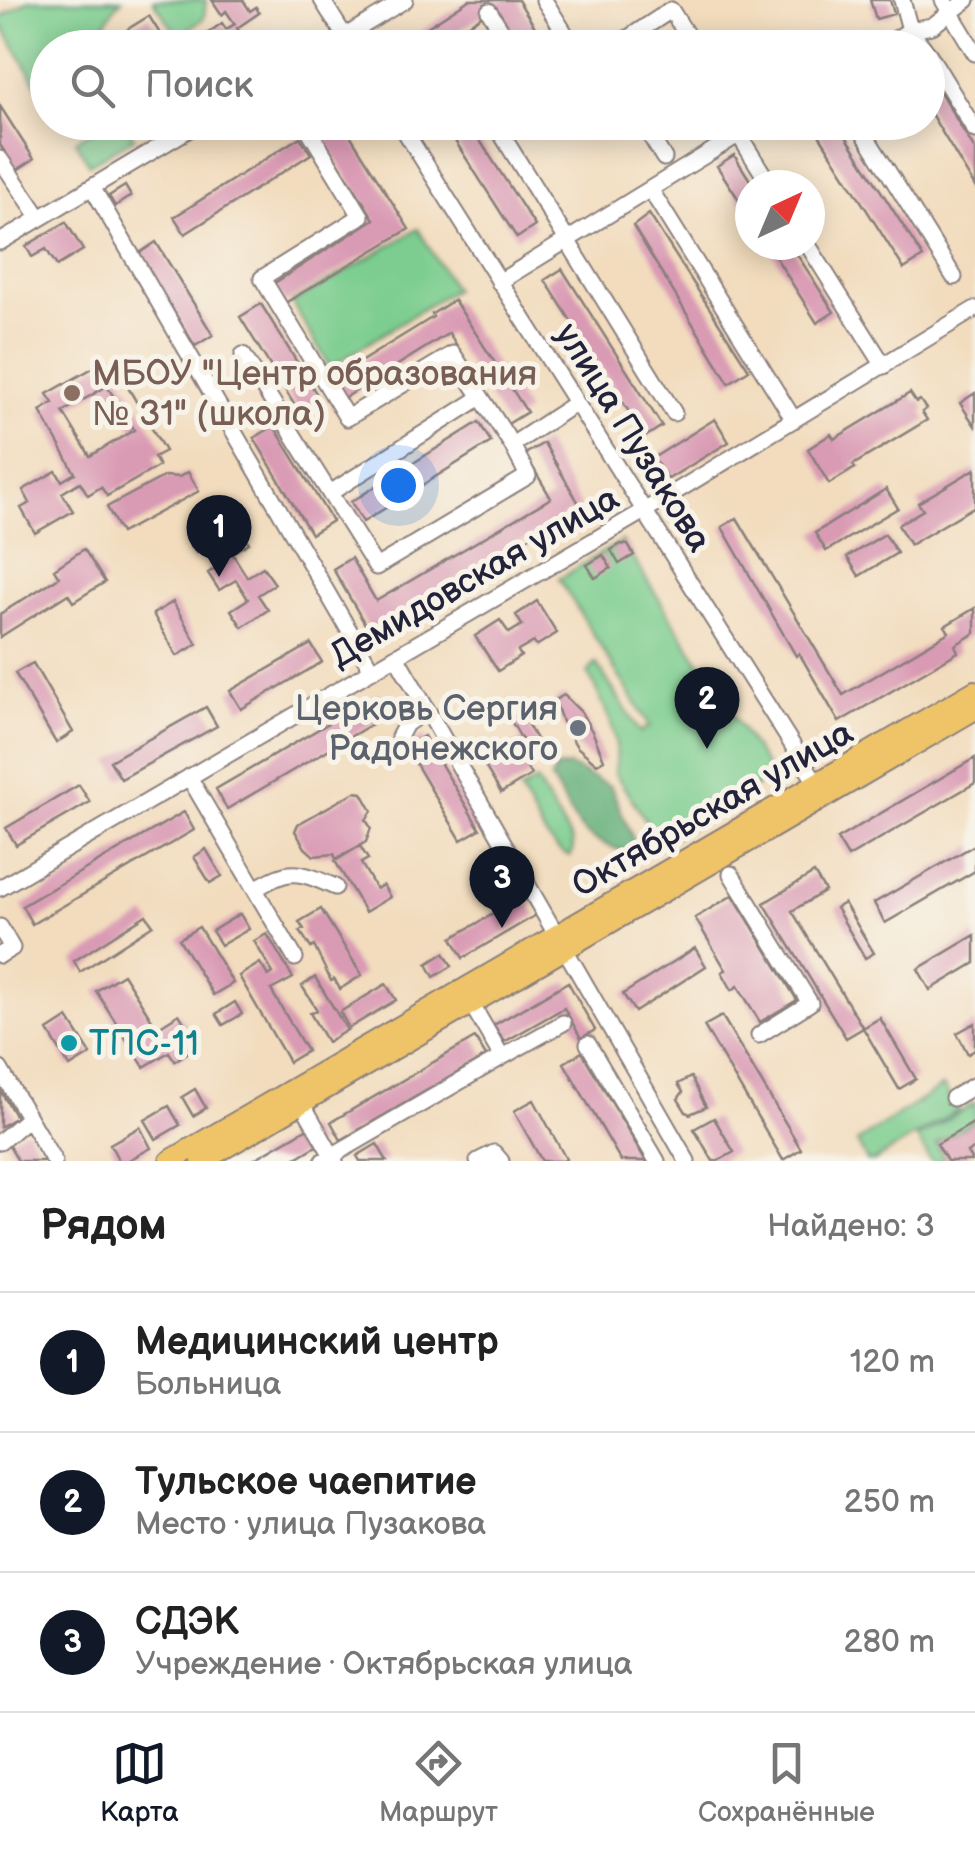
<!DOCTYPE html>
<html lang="ru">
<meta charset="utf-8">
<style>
body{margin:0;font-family:"Balsamiq Sans",sans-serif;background:#f2f2f2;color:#222}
.compass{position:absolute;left:735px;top:170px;width:90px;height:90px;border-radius:50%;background:#fff;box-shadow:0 5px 25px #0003;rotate:44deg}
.you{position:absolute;left:398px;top:485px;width:35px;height:35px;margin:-25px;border:8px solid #fff;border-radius:50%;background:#1a73e8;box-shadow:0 0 0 15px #1a73e833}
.badge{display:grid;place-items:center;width:65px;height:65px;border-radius:50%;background:#111827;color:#fff;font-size:32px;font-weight:700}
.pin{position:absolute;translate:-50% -82px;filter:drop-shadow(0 2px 5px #0008)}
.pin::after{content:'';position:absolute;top:52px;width:35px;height:30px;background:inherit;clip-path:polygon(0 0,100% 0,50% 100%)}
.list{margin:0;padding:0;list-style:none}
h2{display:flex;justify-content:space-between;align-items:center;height:130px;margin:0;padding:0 40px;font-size:42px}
h2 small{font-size:32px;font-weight:400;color:#767676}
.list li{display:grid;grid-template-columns:65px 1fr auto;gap:30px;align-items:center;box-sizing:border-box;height:140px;padding:0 40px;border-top:2px solid #e0e0e0}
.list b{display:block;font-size:38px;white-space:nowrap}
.list p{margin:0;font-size:32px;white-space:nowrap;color:#767676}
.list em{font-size:32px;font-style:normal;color:#767676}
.icon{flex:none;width:55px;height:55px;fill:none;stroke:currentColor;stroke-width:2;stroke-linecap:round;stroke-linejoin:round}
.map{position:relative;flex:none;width:975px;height:1161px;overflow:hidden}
.search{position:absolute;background:#fff;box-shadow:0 5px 25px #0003;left:30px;right:30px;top:30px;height:110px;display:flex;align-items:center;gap:25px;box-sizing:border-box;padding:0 35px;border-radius:55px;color:#767676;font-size:38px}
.sheet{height:550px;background:#fff}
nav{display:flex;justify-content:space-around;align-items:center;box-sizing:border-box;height:140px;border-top:2px solid #e0e0e0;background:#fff;font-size:28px;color:#767676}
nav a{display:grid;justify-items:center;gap:5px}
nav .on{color:#111827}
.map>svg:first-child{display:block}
.green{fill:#7ccd8f;stroke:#4f7865;stroke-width:2.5}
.forest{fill:#65b07a;stroke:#44695a;stroke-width:2.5}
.building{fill:#d99ab4;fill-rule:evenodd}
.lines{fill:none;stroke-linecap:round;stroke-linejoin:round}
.minor-casing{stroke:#8a7f7c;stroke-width:19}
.major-casing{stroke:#8a7f7c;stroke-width:24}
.minor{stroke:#fff;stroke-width:15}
.major{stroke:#efc469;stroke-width:20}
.education-dot{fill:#8d6e63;stroke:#f7f3e8;stroke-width:4}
.worship-dot{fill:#6b7280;stroke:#f7f3e8;stroke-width:4}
.culture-dot{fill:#0f9aa8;stroke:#f7f3e8;stroke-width:4}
.labels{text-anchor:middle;stroke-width:10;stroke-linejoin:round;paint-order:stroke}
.education-label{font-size:35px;fill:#785e54;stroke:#f7f3e8;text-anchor:start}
.street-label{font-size:35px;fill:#22223b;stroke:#f7f3e8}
.worship-label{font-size:35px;fill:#5b616d;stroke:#f7f3e8;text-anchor:end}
.culture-label{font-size:35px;fill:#0d838f;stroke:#f7f3e8;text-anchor:start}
</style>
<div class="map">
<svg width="975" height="1161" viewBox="0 0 975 1161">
<rect width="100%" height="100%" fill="#f7f3e8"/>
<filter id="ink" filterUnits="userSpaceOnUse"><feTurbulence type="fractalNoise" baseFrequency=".01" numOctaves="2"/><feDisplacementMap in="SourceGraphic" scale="20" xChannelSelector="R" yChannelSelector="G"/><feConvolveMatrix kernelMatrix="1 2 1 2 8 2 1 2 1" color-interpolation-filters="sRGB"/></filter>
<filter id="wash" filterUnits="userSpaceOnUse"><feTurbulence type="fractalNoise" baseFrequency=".0048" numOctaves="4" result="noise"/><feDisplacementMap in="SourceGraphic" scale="40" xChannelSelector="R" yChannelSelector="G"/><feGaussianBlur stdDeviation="2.25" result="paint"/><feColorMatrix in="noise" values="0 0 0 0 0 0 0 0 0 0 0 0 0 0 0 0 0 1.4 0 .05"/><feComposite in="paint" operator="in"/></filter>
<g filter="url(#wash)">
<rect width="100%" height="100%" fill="#f2dcbd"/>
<!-- green -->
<path class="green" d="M29,0H122L116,5L95,41L98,47L48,48L47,102L0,22V18Z
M153,0H206L204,18L179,37Z
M106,123H125L134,138L89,164L75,141Z
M418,229L454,289L330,367L292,303Z
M622,541L772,776L662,845L614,772C624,738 602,703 588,673L596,663L640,732L650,726L559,579Z
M536,781L572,841L573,851L570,856C547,850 532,810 520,791Z
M943,1086L958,1110L874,1161H867L857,1142Z
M975,1103V1121L936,1144L945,1161H931L917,1138Z"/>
<!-- forest -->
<path class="forest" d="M569,766L611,787L633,839V854C576,838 580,828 551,779L556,768Z"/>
<g id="blocks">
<!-- building -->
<path class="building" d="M212,0H243L250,11L256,7L259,13L237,28L243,37L250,32L260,48H225L218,37L213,40L208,33L222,23L226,29L235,24L226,11L222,15Z
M469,0H518L548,48H519L494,8L432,48H395Z
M870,0H890L894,14L876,19Z
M149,16L169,48H139L128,29Z
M928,72L975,150V187L928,109Z
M0,106L34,159L17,170L0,145Z
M324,122H342L409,229L285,303L273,284L374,219L316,127Z
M443,122H468L535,226L517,238Z
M811,122H837L923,257L904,269Z
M300,137L311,154L185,234L174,217Z
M734,155L753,185H750V217L717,166Z
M125,186L131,196L115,206L109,196Z
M649,214L749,370L729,383L633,226Z
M66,222L83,250L57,266L46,249L32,257L26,246Z
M156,242L213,335L195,346L138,254Z
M768,245H791L834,312L817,323Z
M562,269L662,426L645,437L545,280Z
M454,300L527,412L506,425L449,333L343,399L331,380L433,317L432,314Z
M261,304L321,401L300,414L240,317Z
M100,364L104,371L115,365L165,451L154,457L159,466L107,496L101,487L88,495L80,482L62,493L73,511L35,533L21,508L30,503L23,490L56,471L62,481L75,473L40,411L53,403L47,394ZM107,386L134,430L90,456L63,412Z
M910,393L916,402L920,400L926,409L922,412L927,420L853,465L855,468L829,484L808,449L831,434L834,439Z
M975,393V426L960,403Z
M715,419L729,442L668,479L653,458Z
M479,422L491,442L363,522L351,502Z
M274,426L332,521L311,534L254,438Z
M544,443L581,507L369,631L333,569L351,558L376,601L551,498L525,454Z
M975,469V506L910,545L898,525L923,510L918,503Z
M188,472L199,491L121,533L107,507L165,476L179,477Z
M886,489L898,508L826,551L815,533Z
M737,518L843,695L949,632L945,626L975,608V633L955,645L958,652L839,722L799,653L796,656L722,527Z
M212,519L222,536L238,526L249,543L232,553L247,577L263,567L275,584L258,595L268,610L242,627L231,610L248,599L236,580L219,590L208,573L226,561L214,542L196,553L185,536Z
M885,534L897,553L859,576L847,557Z
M621,544L628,545L634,555L619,564L611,550Z
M84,549L105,582L73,602L68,594L0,637V614L59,577L54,569Z
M603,555L611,568L595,578L587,565Z
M537,601L557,633L536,646L534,642L518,651L521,656L498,671L475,636L500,620L509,633L522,625L516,615Z
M173,602L197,644L177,656L153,614Z
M311,644L322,662L241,709L230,691Z
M33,663L73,732L56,743L15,673Z
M377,695L389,714L227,809L216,789Z
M564,695L581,712L593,733L604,760L597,764L577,747L562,722L555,700Z
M206,707L217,726L121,779L110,761Z
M521,713L540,746L521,758L531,775L501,793L483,763L522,740L510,719Z
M424,736L480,829L461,840L406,747Z
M975,758V783L848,857L837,839Z
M79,785L90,802L16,845L6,828Z
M355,792L362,793L372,811L366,820L371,828L366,842L336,859L334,854L314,856L305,848L295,831L298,824Z
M184,812L194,830L32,924L22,906Z
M975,845V871L885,923L874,903Z
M360,846L368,859L361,863L376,889L383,885L390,897L365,912L335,861Z
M206,849L222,876L210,883L194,857Z
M506,865L536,915L463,958L452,938L505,907L487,876Z
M814,873L825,891L792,911L863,1028L846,1038L764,903Z
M733,895L797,1000L760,1022L738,986L732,990L722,972L726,970L695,918Z
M844,903L874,953L865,958L836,908Z
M321,909L362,975L340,989L334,979L331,981L314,946L311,948L300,931L304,929L299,922Z
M240,914L249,929L221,945L212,931Z
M146,915L153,925L80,972L74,961Z
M199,927L233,983L213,995L179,939Z
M267,934L293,978L271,990L307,1051L289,1062L239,976L260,963L268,976L273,973L254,941Z
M975,935V963L930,990L918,969Z
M695,948L706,966L635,1012L623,994Z
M444,953L452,966L434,977L427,964Z
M123,974L157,1028L179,1014L193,1037L184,1042L190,1051L175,1061L169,1052L144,1067L96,991Z
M315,977L347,1030L327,1042L310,1013L317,1010L302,986Z
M568,982L595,1030L581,1038L564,1008L504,1042L494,1025Z
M386,984L396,1000L349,1028L340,1012Z
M235,1002L242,1014L223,1025L216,1014Z
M722,1016L801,1149L783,1160L704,1026Z
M68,1018L91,1054L70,1067L48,1031Z
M880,1018L916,1079L899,1089L863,1028Z
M975,1023V1050L968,1054L957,1033Z
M475,1038L486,1056L341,1140L331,1122Z
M582,1052L646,1161H621L564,1063Z
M691,1077L706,1107L690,1114L686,1112L678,1099L683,1092L678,1084Z
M195,1089L206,1108L193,1116L182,1097Z
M0,1090L16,1117L0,1127Z
M534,1100L566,1159L563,1161H542L514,1111Z
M169,1106L180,1125L156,1139L145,1120Z
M714,1118L734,1152L718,1161H713L694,1129Z
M975,1122V1148L967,1153L972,1161H947L937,1144Z
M140,1127L151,1148L127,1161H119L110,1144Z
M308,1128L318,1145L291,1161H251Z
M27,1129L45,1161H18L6,1141Z
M377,1144L387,1161H360L357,1156Z"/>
</g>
</g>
<g filter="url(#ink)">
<use href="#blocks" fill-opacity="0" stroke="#8a7f7c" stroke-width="2.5"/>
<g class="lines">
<defs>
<path id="minor" d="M322,0L352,48
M544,0L574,48
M902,0L910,30L924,48
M943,0L975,53
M326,48L405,0
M474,48L501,30L489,11
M613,48L671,10L695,48
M881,48L910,30L932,26L967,0
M928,53L975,130
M304,122L361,216L262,278L347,418L453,354L512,445
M399,122L817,784
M494,122L674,413
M642,122L664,158
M857,122L954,277
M739,135L770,185
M0,159L40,218
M92,187L372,670
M650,189L794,420
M0,242L201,122
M808,245L884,366
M499,282L759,122
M243,355L376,567L528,476L512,445L576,403
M330,493L481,397
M396,656L557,936
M402,753L399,737L406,724L426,710
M189,777L295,958
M731,874L810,1003L759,1035
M0,888L644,511L975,309
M255,889C290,868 297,870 335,887
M0,927L12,948L0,955
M566,951L687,1161
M588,1044L657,1161
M502,1057L563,1023
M0,1069L54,1161
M953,1098L975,1085
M302,1103L335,1161
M0,1142L28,1118
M323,1161L502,1057L472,1005
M478,1161L494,1153L501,1161"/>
<path id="major" d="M170,1161L975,691
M202,1161L975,709"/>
</defs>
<!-- minor casing -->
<use href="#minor" class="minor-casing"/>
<!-- major casing -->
<use href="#major" class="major-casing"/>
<!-- minor -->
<use href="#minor" class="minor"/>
<!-- major -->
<use href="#major" class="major"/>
</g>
</g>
<!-- markers -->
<circle class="education-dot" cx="72" cy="393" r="10"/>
<circle class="worship-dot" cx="578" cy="728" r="10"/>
<circle class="culture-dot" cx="69" cy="1043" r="10"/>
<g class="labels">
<!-- education labels -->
<g class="education-label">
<text x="92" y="385">МБОУ "Центр образования<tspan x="92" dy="40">№ 31" (школа)</tspan></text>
</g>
<!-- street labels -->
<g class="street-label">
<text transform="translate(634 437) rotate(58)" y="12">улица Пузакова</text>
<text transform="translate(474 576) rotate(-30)" y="12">Демидовская улица</text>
<text transform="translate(712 808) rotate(-30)" y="12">Октябрьская улица</text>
</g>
<!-- worship labels -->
<g class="worship-label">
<text x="558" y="720">Церковь Сергия<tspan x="558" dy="40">Радонежского</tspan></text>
</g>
<!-- culture labels -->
<g class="culture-label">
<text x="89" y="1055">ТПС-11</text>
</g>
</g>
</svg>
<svg class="compass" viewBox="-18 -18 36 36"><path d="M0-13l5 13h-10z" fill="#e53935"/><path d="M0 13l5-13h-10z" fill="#767676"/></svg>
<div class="you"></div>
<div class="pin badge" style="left:219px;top:577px">1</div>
<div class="pin badge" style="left:707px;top:749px">2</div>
<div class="pin badge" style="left:502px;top:928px">3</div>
<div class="search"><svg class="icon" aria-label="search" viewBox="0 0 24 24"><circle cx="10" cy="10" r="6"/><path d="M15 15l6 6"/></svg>Поиск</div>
</div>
<section class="sheet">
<h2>Рядом<small>Найдено: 3</small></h2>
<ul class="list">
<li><span class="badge">1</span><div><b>Медицинский центр</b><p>Больница</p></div><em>120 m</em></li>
<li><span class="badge">2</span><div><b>Тульское чаепитие</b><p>Место · улица Пузакова</p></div><em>250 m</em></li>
<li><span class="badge">3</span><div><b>СДЭК</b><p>Учреждение · Октябрьская улица</p></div><em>280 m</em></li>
</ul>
</section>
<nav>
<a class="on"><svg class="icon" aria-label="map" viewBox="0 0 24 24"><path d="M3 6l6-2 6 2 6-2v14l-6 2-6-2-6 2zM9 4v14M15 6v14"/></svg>Карта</a>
<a><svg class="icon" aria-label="directions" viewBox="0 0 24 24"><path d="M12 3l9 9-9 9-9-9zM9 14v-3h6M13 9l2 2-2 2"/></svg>Маршрут</a>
<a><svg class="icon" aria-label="saved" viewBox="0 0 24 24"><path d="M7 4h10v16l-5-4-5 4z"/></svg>Сохранённые</a>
</nav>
